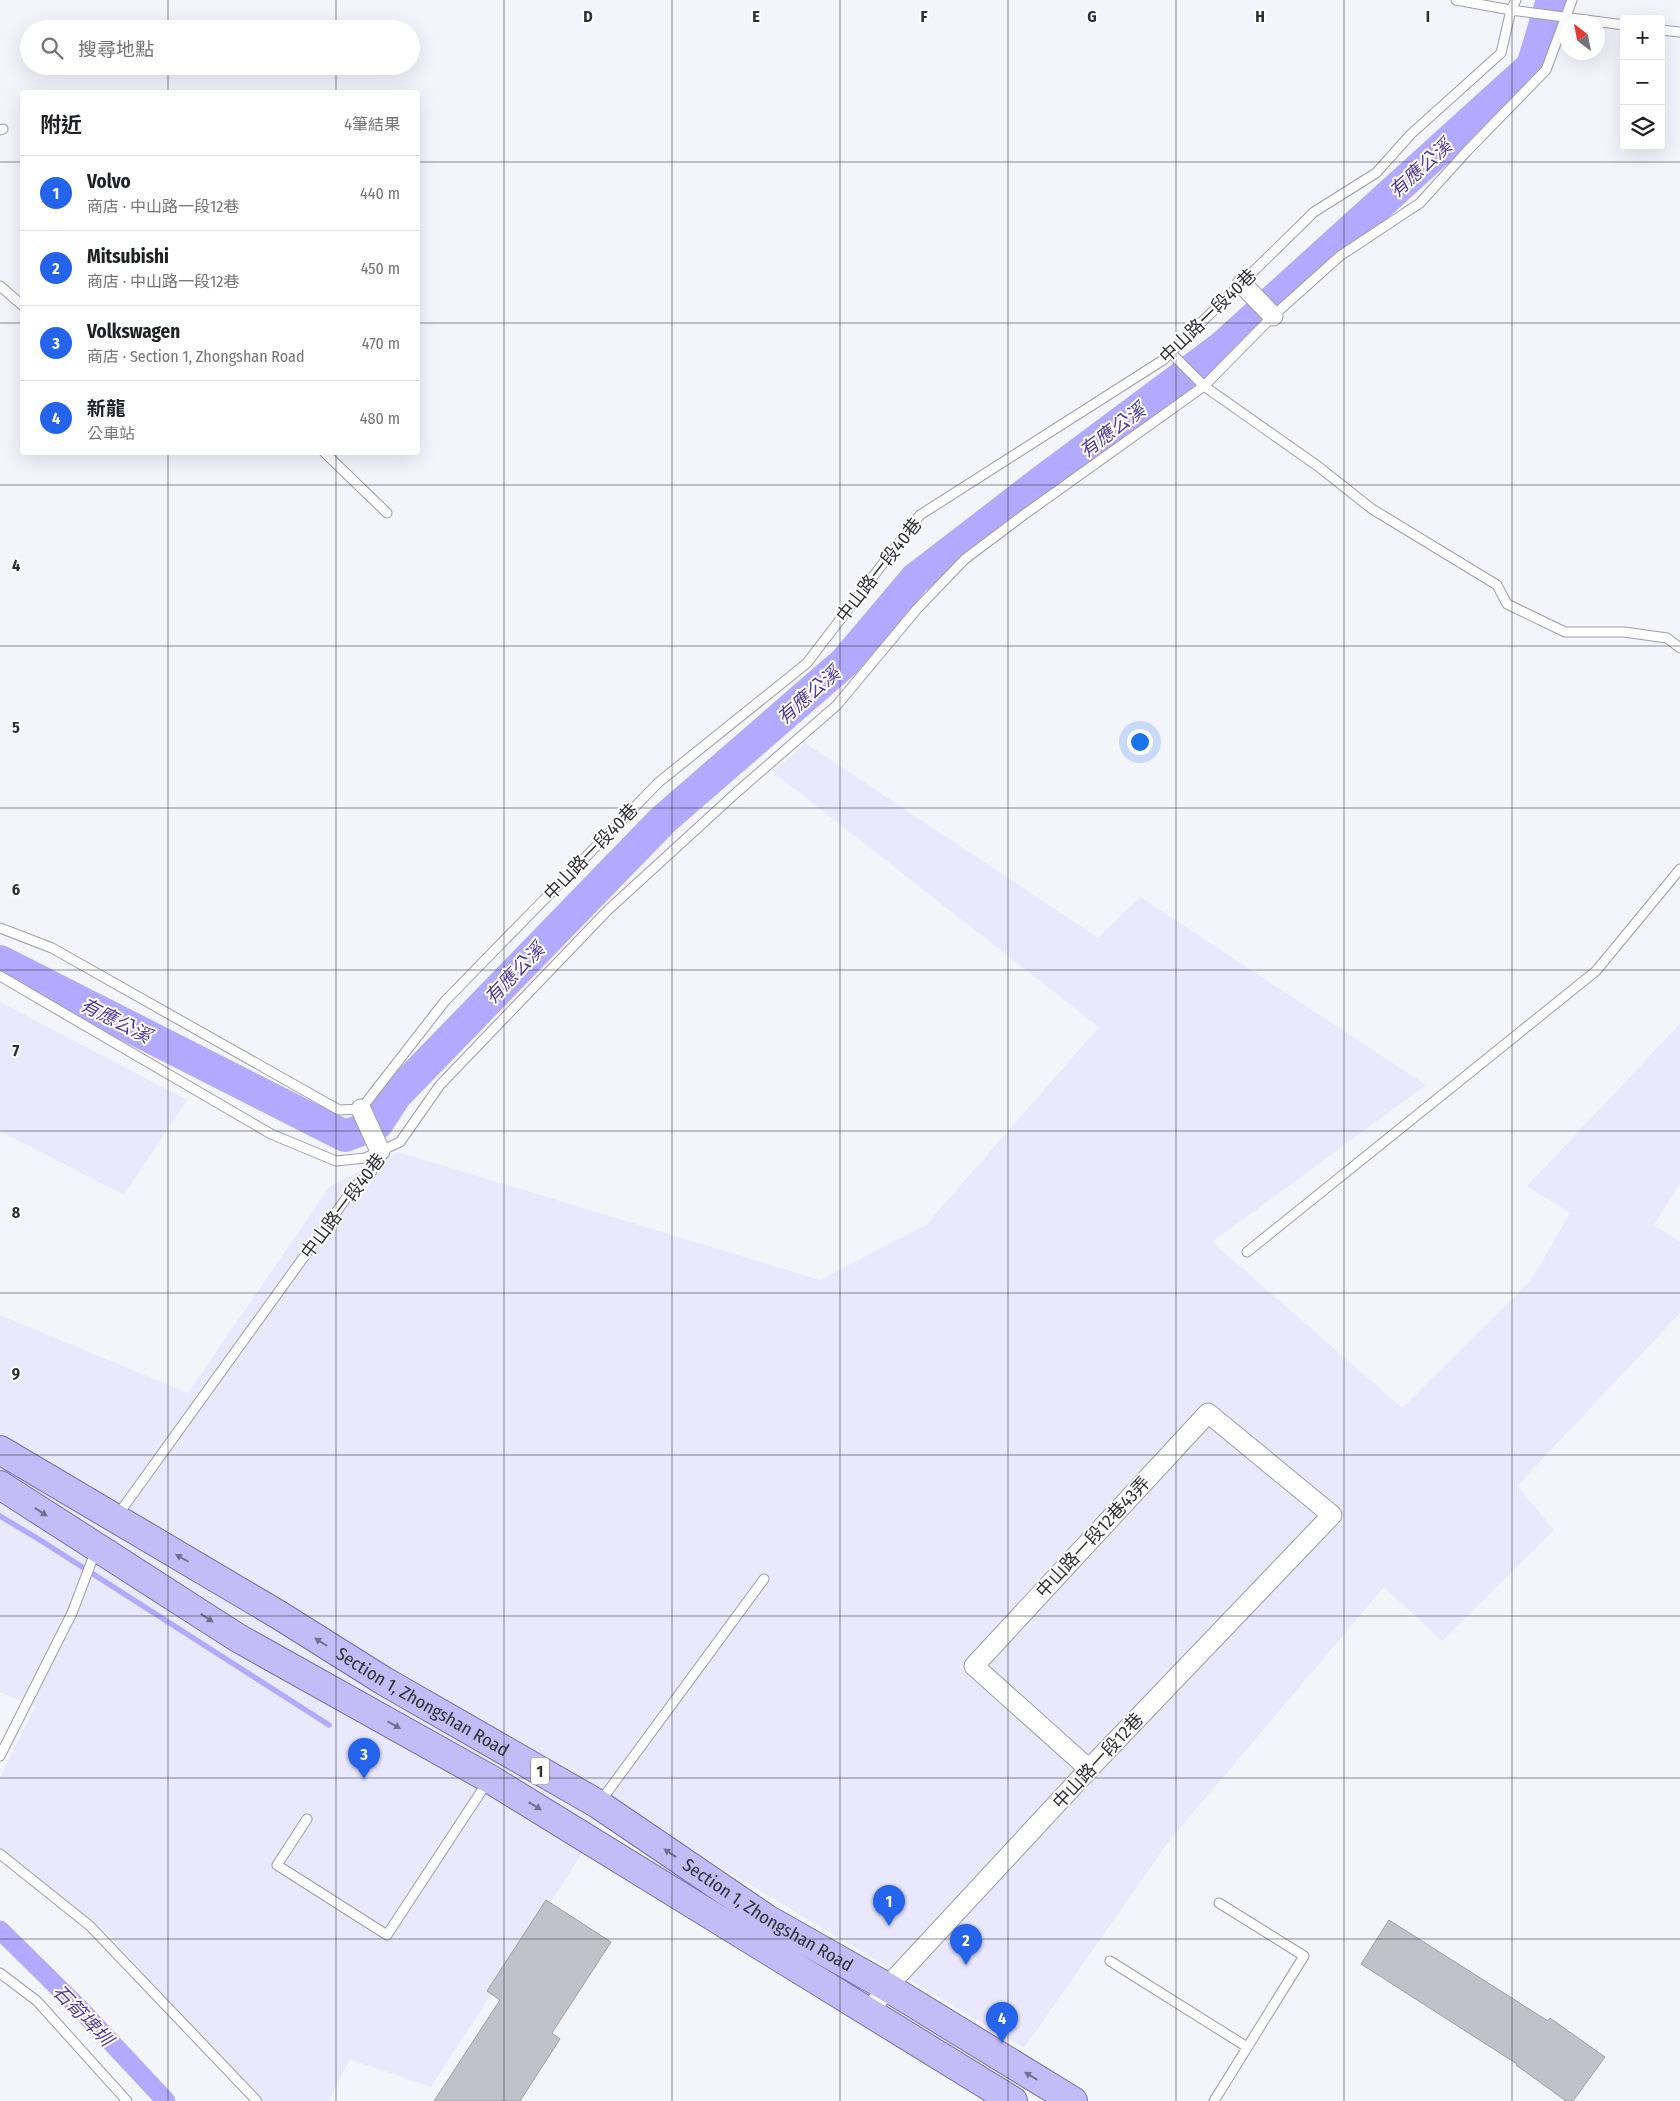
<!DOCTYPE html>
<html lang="zh-TW">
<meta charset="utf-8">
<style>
body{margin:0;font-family:"Fira Sans Condensed","Noto Sans TC",sans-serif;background:#f2f2f2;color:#202124}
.controls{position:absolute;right:15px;top:15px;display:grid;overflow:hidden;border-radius:5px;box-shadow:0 5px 20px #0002}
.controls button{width:45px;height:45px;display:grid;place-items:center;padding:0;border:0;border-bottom:1px solid #e0e0e0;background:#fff;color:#202124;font:25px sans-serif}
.compass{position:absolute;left:1560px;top:15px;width:45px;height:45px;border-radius:50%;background:#fff;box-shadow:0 5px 20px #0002;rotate:328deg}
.you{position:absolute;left:1139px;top:741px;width:18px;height:18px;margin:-12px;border:4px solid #fff;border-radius:50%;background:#1a73e8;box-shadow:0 0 0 8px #1a73e833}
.badge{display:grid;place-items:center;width:32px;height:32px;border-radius:50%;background:#2563eb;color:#fff;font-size:16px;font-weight:700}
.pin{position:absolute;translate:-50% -41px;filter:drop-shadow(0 1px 2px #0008)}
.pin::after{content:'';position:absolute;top:26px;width:18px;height:15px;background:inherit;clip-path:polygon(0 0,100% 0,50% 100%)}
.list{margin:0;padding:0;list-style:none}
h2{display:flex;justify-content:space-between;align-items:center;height:65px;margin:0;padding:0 20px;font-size:21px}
h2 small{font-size:16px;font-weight:400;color:#757577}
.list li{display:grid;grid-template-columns:32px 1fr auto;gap:15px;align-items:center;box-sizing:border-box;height:75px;padding:0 20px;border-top:1px solid #e0e0e0}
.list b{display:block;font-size:19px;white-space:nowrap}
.list p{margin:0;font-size:16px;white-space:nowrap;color:#757577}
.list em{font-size:16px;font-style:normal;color:#757577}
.icon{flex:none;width:28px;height:28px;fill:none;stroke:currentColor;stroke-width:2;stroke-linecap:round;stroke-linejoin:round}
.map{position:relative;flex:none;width:1680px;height:2101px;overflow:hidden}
.search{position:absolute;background:#fff;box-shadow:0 5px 20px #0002;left:20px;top:20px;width:400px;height:55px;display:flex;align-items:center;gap:12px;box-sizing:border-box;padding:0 18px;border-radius:28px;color:#757577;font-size:19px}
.panel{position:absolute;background:#fff;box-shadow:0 5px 20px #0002;left:20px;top:90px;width:400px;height:365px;border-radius:5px}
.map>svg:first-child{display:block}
.built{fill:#e9e8fc}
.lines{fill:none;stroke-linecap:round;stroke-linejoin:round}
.stream{stroke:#b2aafe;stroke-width:5.5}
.canal{stroke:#b2aafe;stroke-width:19}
.river{stroke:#b2aafe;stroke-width:32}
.building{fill:#c1c1cc;stroke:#9d9da8}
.service-casing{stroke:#9e9da8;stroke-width:11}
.minor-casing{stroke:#9e9da8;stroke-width:21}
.primary-casing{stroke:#766eaf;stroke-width:30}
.service{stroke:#fff;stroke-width:9}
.minor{stroke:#fff;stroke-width:19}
.primary{stroke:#c4bcf7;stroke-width:28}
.oneway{fill:#736f8c}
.grid{fill:none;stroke:#303034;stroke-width:1;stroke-opacity:0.55}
.labels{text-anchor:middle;stroke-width:4;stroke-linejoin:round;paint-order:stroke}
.shield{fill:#fff;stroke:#6e6e71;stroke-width:1}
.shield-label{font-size:16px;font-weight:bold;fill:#303034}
.street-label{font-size:18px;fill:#303034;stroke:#fff}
.water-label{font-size:19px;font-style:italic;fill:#503d9c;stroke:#fff}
.grid-label{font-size:16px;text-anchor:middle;font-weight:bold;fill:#303034;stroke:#fff;stroke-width:4;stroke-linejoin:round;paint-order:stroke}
</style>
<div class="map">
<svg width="1680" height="2101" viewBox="0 0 1680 2101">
<rect width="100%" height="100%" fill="#f4f4fd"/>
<!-- built -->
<path class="built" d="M805,743L1098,938L1140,897L1426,1085L1212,1242L1402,1408L1532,1279L1570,1213L1527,1186L1680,1024V1183L1654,1225L1680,1242V1313L1517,1486L1554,1530L1442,1641L1384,1587L1169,1841L1024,2048L614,1804L431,2087L350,2059L329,2101H258L108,1934L0,1851V1778L35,1707L0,1692V1315L188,1393L330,1186L398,1152L820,1280L926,1225L1099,1027L773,772Z
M0,1002L187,1100L124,1195L0,1131Z"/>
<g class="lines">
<!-- stream -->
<path class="stream" d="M0,1516L40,1540L329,1725"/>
<!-- canal -->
<path class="canal" d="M0,1930L80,2009L166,2101"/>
<!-- river -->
<path class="river" d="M0,961L345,1136L377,1124L396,1095L663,820L845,662L915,579L1041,482L1222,347L1532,66L1552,0"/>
</g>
<!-- building -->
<path class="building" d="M546,1900L611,1942L552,2033L560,2039L520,2101H434L500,2000L487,1991Z
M1389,1920L1548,2021L1550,2018L1605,2057L1573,2101H1566L1516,2065L1517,2064L1361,1964Z"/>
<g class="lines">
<defs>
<path id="service" d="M1456,0L1511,10L1624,25
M1661,30L1680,32
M0,130L3,129
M0,286L22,305
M1171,353L1204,386L1319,467L1372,509L1497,585L1507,604L1565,632H1624L1667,638L1680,648
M324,452L387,513
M0,928L52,948L339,1110L361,1109L445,1001L659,782L807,663L920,515L1163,360L1314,212L1376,173L1411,134L1501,53L1511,10L1516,0
M0,976L271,1134L336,1161L365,1158L400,1142L440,1085L608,910L737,792L837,705L917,609L965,559L1025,514L1204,386L1273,316L1340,256L1420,203L1468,150L1546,70L1572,0
M1247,1252L1596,971L1680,869
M117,1516L355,1186L372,1171L380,1151
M0,1756L72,1613L96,1550
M600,1802L764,1579
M307,1819L277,1865L387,1935L488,1781
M0,1854L90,1926L257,2101
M1110,1961L1247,2047
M0,1973L37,2001L127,2101
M1214,2101L1304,1956L1219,1903"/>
<path id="minor" d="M1242,284L1273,316
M361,1109L380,1151
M870,2011L887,1987L1089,1769L1332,1515L1208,1413L974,1666L1089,1769"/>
<g id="primary">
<path id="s1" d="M0,1450L279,1615L384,1681L598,1804L767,1919L887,1987L1073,2101"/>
<path d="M0,1485L238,1638L490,1779L1013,2101"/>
</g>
</defs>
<!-- service casing -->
<use href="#service" class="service-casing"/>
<!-- minor casing -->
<use href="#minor" class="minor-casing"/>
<!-- primary casing -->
<use href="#primary" class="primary-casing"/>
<!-- service -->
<use href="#service" class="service"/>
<!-- minor -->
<use href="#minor" class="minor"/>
<!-- primary -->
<use href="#primary" class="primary"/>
</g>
<!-- one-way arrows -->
<defs><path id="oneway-solid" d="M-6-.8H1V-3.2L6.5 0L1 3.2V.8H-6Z" transform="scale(1.25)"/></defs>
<g class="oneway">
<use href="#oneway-solid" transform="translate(41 1512) rotate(33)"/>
<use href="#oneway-solid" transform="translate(182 1558) rotate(-150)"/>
<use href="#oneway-solid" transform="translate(207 1618) rotate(33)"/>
<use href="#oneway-solid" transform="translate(321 1642) rotate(-148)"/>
<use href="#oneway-solid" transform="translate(394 1725) rotate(29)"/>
<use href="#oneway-solid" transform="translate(535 1806) rotate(31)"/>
<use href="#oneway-solid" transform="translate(670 1853) rotate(-146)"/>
<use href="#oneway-solid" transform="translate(1031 2076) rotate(-149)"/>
</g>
<!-- grid -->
<path class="grid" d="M168,0V29M336,0V29M504,0V2101M672,0V2101M840,0V2101M1008,0V2101M1176,0V2101M1344,0V2101M1512,0V2101M168,66V92M336,66V92M0,162H22M418,162H1680M0,323H22M418,323H1680M168,452V2101M336,452V2101M0,485H1680M0,646H1680M0,808H1680M0,970H1680M0,1131H1680M0,1293H1680M0,1455H1680M0,1616H1680M0,1778H1680M0,1939H1680"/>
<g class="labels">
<!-- shield labels -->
<rect class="shield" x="531" y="1757.5" width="18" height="27" rx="4"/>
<g class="shield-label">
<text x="540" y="1777">1</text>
</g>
<!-- street labels -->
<g class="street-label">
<text transform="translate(1208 316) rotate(-44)" y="6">中山路一段40巷</text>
<text transform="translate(879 570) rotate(-52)" y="6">中山路一段40巷</text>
<text transform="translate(591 852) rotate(-46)" y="6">中山路一段40巷</text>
<text transform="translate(343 1206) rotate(-53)" y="6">中山路一段40巷</text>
<text transform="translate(1093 1537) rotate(-47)" y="6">中山路一段12巷43弄</text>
<text dy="6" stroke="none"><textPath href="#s1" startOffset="492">Section 1, Zhongshan Road</textPath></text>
<text transform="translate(1098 1761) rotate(-47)" y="6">中山路一段12巷</text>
<text dy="6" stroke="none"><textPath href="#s1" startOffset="898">Section 1, Zhongshan Road</textPath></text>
</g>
<!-- water labels -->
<g class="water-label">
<text transform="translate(1420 168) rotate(-42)" y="7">有應公溪</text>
<text transform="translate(1112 430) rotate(-37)" y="7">有應公溪</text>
<text transform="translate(808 695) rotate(-41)" y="7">有應公溪</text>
<text transform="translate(514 973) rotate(-46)" y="7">有應公溪</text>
<text transform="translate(116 1020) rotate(27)" y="7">有應公溪</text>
<text transform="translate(83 2015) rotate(46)" y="7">石筍埤圳</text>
</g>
</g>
<g class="grid-label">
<text x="588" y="22">D</text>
<text x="756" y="22">E</text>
<text x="924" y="22">F</text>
<text x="1092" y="22">G</text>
<text x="1260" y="22">H</text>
<text x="1428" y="22">I</text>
<text x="16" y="571">4</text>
<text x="16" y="733">5</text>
<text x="16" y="895">6</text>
<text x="16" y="1056">7</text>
<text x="16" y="1218">8</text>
<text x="16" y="1379">9</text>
</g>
</svg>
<div class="controls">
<button>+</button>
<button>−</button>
<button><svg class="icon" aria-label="layers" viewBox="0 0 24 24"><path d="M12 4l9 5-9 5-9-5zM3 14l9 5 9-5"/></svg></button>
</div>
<svg class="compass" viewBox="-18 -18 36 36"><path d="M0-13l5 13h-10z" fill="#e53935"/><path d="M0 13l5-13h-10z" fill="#757577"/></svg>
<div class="you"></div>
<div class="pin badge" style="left:889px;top:1926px">1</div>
<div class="pin badge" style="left:966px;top:1965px">2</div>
<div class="pin badge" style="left:364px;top:1779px">3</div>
<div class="pin badge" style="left:1002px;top:2043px">4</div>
<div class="search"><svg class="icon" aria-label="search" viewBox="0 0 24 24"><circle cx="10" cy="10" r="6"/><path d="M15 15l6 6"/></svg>搜尋地點</div>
<section class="panel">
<h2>附近<small>4筆結果</small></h2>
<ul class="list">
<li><span class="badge">1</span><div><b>Volvo</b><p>商店 · 中山路一段12巷</p></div><em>440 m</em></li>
<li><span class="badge">2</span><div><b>Mitsubishi</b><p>商店 · 中山路一段12巷</p></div><em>450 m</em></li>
<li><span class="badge">3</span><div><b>Volkswagen</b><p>商店 · Section 1, Zhongshan Road</p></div><em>470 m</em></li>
<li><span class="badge">4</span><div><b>新龍</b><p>公車站</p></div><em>480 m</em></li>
</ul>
</section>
</div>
